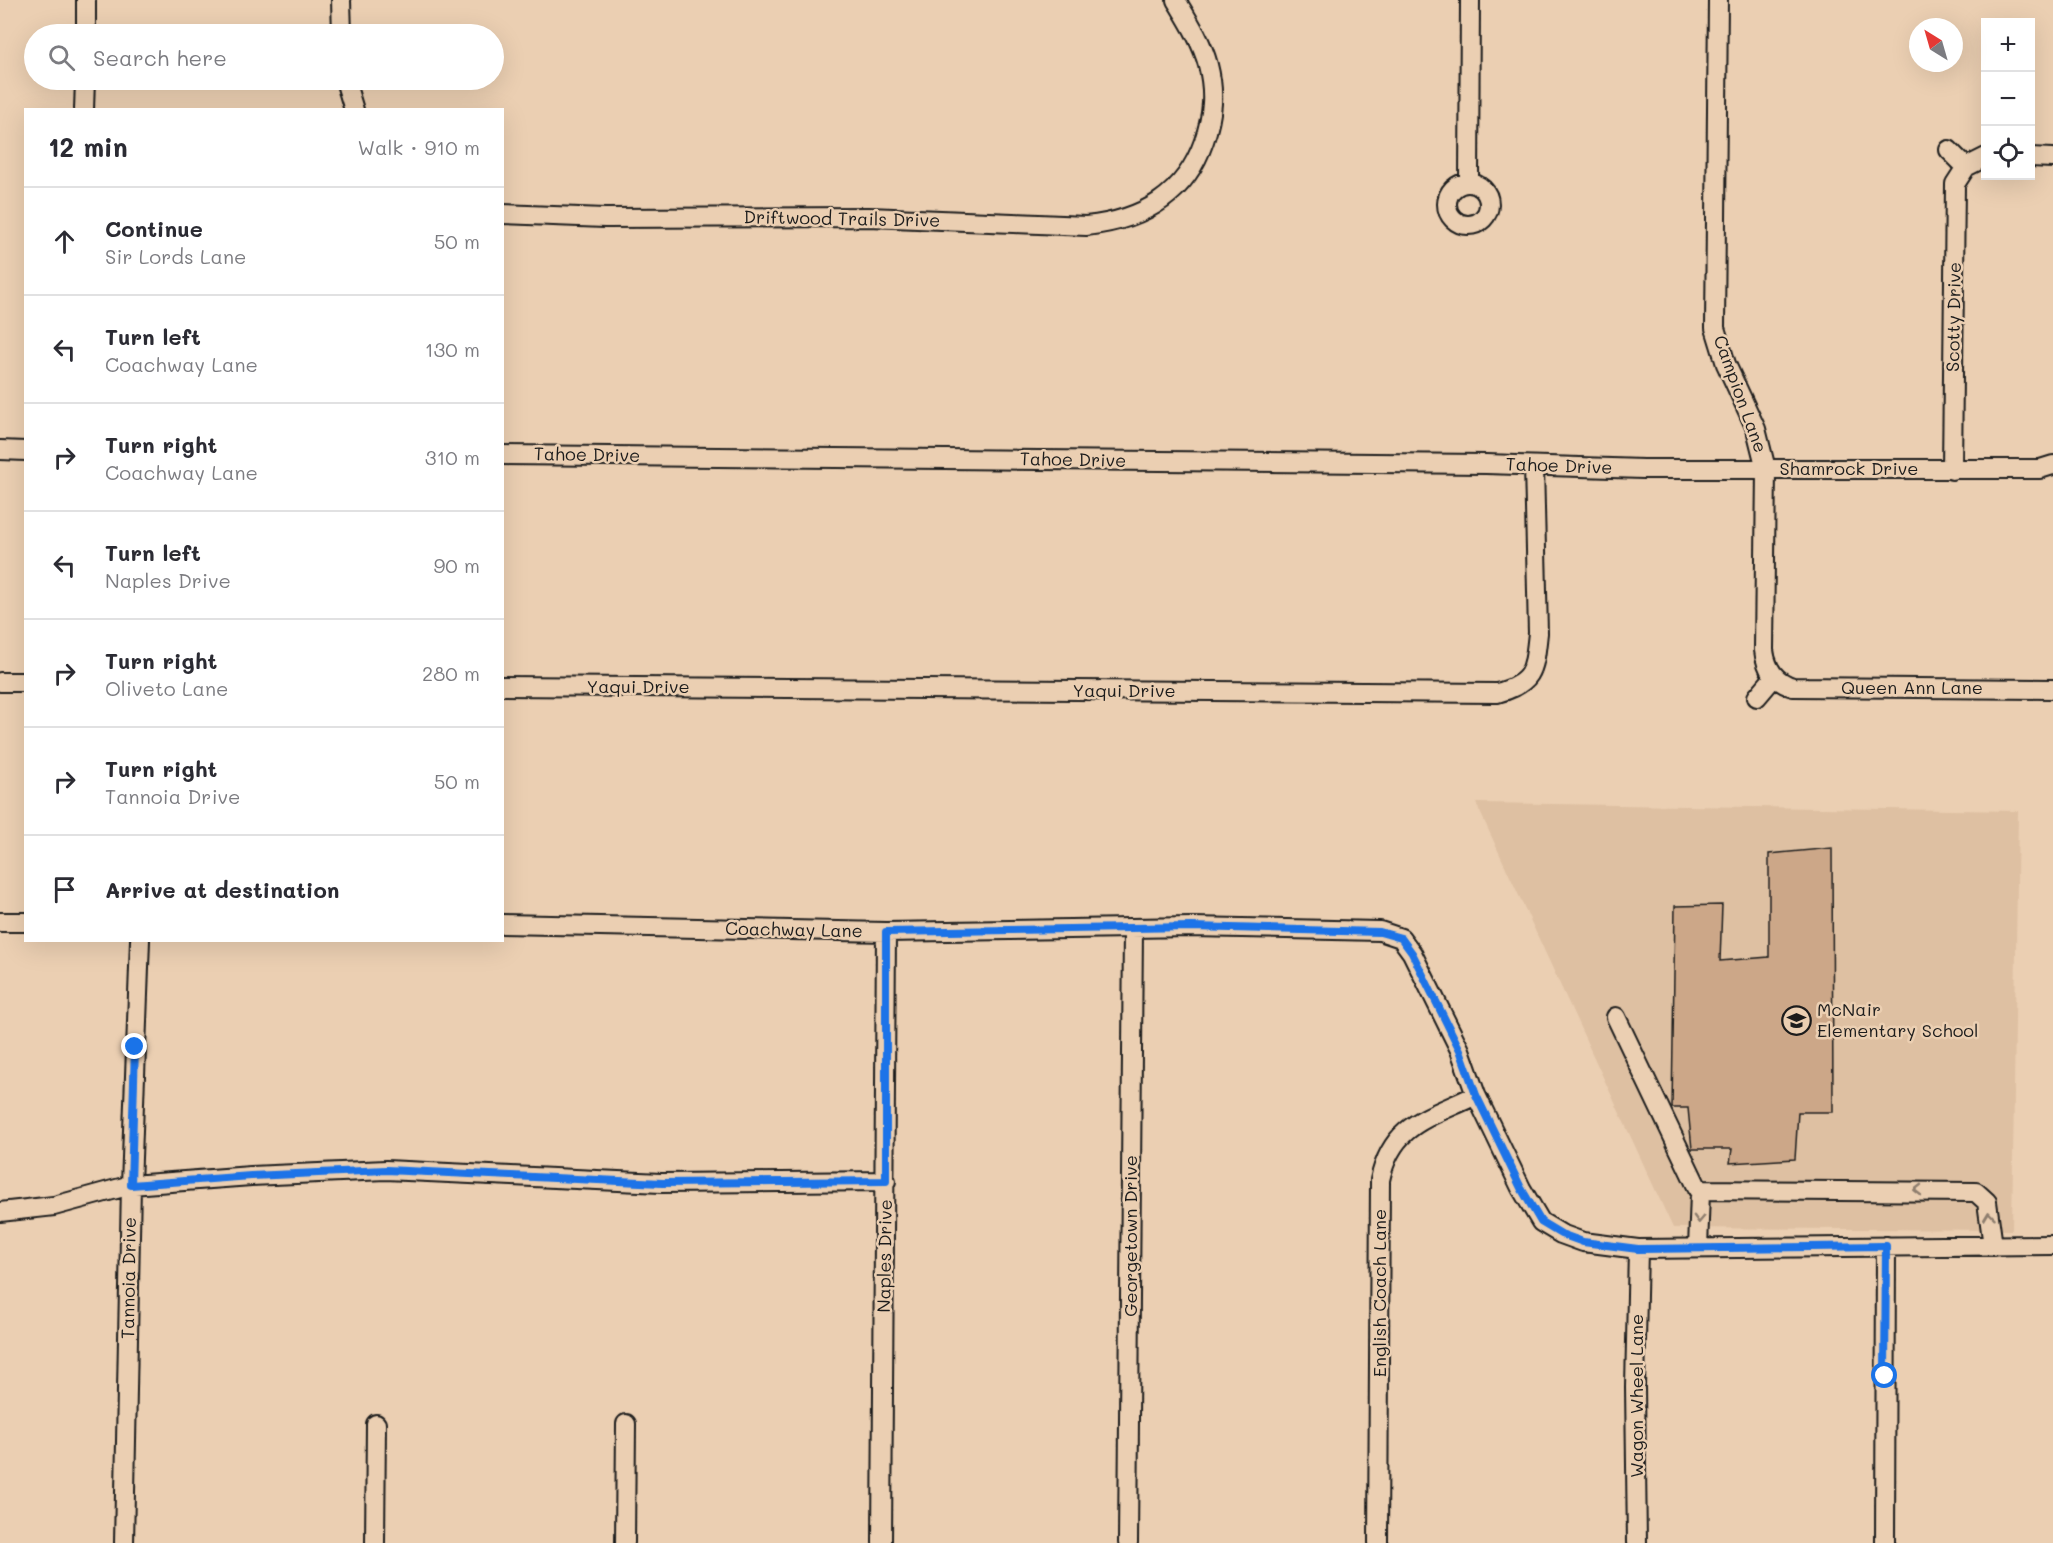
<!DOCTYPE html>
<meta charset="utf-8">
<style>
body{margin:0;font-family:Mali,sans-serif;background:#f2f2f3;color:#2b2b33}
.controls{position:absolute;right:18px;top:18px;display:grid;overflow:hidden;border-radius:0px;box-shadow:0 6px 24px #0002}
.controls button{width:54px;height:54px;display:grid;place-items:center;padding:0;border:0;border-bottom:2px solid #e1e1e2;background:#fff;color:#2b2b33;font:30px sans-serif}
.compass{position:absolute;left:1909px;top:18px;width:54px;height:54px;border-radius:50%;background:#fff;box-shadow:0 6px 24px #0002;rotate:323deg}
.stop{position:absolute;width:18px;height:18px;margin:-14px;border:4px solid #1a73e8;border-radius:50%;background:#fff}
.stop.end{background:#1a73e8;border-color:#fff;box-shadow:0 2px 6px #0008}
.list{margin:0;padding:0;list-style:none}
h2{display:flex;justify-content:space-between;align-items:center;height:78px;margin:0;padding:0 24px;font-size:26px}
h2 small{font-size:20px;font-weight:400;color:#7c7c81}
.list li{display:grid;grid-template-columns:39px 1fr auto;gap:18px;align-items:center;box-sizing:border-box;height:108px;padding:0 24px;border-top:2px solid #e1e1e2}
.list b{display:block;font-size:22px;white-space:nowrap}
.list p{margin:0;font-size:20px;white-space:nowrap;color:#7c7c81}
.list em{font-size:20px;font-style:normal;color:#7c7c81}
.icon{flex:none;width:33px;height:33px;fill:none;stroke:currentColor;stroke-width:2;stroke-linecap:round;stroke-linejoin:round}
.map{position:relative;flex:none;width:2053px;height:1543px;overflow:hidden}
.search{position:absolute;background:#fff;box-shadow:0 6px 24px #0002;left:24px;top:24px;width:480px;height:66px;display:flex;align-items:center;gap:15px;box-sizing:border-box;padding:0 21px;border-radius:33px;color:#7c7c81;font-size:22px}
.panel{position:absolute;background:#fff;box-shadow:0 6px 24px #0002;left:24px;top:108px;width:480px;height:834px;border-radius:0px}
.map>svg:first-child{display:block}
.built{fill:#dec0a2}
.building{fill:#cca788;stroke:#1c1c1c;stroke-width:1.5}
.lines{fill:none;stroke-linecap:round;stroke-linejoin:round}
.minor-casing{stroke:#1c1c1c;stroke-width:22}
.minor{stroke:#ebcfb2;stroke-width:18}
.oneway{stroke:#8e7e6e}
.route{stroke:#1a73e8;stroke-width:8}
.labels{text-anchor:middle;stroke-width:5;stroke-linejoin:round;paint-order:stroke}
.street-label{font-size:18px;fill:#1c1c1c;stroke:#ebcfb2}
.poi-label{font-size:18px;fill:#1c1c1c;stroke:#ebcfb2;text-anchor:start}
</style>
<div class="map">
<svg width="2053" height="1543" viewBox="0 0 2053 1543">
<rect width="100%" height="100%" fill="#ebcfb2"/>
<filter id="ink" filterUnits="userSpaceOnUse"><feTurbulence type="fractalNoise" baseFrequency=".0167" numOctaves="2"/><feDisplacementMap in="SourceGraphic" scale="12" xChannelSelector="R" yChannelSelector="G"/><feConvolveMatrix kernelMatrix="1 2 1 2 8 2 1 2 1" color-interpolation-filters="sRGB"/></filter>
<g filter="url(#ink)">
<!-- built -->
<path class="built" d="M1476,803L2018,811L2012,1230L1673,1228Z"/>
<!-- building -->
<path class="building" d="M1832,848L1833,1112H1798L1795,1159L1730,1163L1732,1149H1692L1688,1108H1672L1675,906L1722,905L1720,961L1769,957V854Z"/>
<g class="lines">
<defs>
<path id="minor" d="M86,0V34
M341,0L342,34
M1718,0L1715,328L1726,364L1756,429L1766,469L1764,650C1766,669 1775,682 1793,687L2053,689
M345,80L354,110
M84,110L85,80
M1949,150L1966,167
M2030,157L2053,158
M1447 204a21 21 0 1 1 42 0a21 21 0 1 1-42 0Z
M1469,183L1470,0
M502,214L605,218L869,217L1086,226C1142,220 1185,196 1204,141C1213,115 1215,92 1208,65C1202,42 1188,20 1176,0
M0,450L26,451
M502,455L1486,464L1643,469H2040L2053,465
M1952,470L1955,184L1966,167L1986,157
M0,682H26
M502,686L1497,693C1535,683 1534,668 1538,633L1534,466
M1757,697L1774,677
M0,922H26
M502,924L886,932L1192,927L1380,931L1401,938L1412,953L1460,1050L1476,1095L1521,1188L1541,1222L1561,1234L1583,1242L1638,1249L2053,1245
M1616,1017L1700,1193L1698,1248
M1698,1190L1976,1192L1987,1202L1993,1246
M0,1212L54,1206L131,1185L251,1176L386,1170L661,1183L886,1181
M124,1543L131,1185L140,940
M375,1543L376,1424
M625,1543L626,1424
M882,1543L886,932
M1128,1543L1133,929
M1378,1543L1380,1180C1392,1123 1429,1118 1476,1095
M1637,1543L1635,1387L1638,1249
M1885,1543L1886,1246"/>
</defs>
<!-- minor casing -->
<use href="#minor" class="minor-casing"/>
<!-- minor -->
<use href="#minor" class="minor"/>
</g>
<!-- one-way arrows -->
<defs><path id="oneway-chevron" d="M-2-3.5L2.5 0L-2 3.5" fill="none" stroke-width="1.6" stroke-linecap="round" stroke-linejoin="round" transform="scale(1.5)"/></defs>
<g class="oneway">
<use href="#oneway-chevron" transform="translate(1918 1190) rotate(-180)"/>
<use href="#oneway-chevron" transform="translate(1989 1216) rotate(-97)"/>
<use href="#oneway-chevron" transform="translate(1699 1219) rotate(92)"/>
</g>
</g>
<g class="lines" filter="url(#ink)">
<!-- route -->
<path class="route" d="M135,1047L131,1185L251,1176L386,1170L662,1183L886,1181V932L1192,927L1380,932L1401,938L1412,953L1460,1050L1476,1095L1521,1188L1541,1222L1561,1234L1583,1242L1638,1249L1886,1246L1885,1376"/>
</g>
<!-- icons -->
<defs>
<symbol id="school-ring" viewBox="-11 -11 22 22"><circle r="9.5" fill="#ebcfb2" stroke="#1c1c1c" stroke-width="1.5"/><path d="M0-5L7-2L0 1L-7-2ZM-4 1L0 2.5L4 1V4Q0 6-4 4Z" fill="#1c1c1c"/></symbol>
</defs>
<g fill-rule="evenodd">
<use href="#school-ring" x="1780" y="1004" width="33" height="33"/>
</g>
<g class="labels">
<!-- street labels -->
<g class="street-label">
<text transform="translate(842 219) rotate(1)" y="6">Driftwood Trails Drive</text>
<text transform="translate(1954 317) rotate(-89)" y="6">Scotty Drive</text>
<text transform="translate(1740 394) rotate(70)" y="6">Campion Lane</text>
<text transform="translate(587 455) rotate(1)" y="6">Tahoe Drive</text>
<text transform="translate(1073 460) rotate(1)" y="6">Tahoe Drive</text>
<text transform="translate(1559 466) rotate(2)" y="6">Tahoe Drive</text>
<text x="1849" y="475">Shamrock Drive</text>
<text x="638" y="693">Yaqui Drive</text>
<text x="1912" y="694">Queen Ann Lane</text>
<text x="1124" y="697">Yaqui Drive</text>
<text transform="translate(794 930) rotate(1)" y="6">Coachway Lane</text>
<text transform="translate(1131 1236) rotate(-90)" y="6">Georgetown Drive</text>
<text transform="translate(885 1256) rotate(-89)" y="6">Naples Drive</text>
<text transform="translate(129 1278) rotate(-89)" y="6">Tannoia Drive</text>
<text transform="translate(1380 1293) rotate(-90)" y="6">English Coach Lane</text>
<text transform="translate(1637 1396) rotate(-90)" y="6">Wagon Wheel Lane</text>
</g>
<!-- poi labels -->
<g class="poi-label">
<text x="1817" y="1016">McNair<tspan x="1817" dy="21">Elementary School</tspan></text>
</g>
</g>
</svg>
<div class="controls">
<button>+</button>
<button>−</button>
<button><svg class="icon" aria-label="locate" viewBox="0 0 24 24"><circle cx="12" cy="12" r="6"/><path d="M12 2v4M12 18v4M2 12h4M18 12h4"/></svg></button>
</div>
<svg class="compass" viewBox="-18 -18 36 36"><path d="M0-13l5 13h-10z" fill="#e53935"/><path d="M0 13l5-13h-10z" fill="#7c7c81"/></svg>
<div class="stop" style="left:1885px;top:1376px"></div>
<div class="stop end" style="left:135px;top:1047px"></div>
<div class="search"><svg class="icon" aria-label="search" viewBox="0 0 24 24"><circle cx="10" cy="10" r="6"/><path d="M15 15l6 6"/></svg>Search here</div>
<section class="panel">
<h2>12 min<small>Walk · 910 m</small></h2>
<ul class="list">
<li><svg class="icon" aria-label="ahead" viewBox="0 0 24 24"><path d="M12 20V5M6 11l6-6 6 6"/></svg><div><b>Continue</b><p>Sir Lords Lane</p></div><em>50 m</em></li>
<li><svg class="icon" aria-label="left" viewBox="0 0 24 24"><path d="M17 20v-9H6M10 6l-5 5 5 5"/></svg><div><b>Turn left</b><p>Coachway Lane</p></div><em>130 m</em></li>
<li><svg class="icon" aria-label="right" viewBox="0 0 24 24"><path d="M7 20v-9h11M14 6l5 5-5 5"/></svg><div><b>Turn right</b><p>Coachway Lane</p></div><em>310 m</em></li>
<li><svg class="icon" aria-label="left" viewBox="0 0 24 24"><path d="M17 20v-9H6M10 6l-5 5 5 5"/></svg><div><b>Turn left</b><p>Naples Drive</p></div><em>90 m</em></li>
<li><svg class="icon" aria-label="right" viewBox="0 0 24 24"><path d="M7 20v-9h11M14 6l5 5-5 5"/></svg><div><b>Turn right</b><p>Oliveto Lane</p></div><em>280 m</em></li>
<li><svg class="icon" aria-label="right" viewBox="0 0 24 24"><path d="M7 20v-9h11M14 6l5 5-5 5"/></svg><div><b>Turn right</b><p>Tannoia Drive</p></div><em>50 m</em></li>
<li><svg class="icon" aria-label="arrive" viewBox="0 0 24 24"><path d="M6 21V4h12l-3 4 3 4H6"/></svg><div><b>Arrive at destination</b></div></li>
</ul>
</section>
</div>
